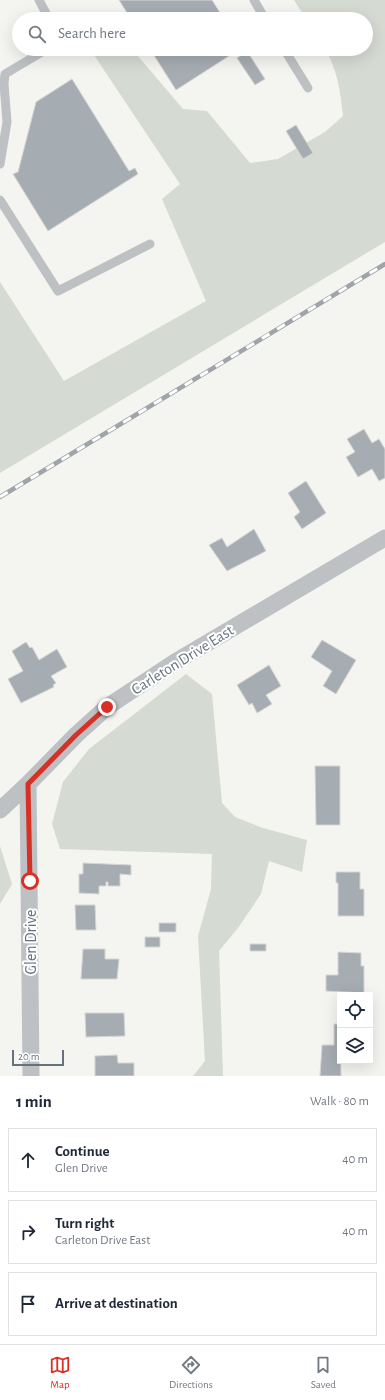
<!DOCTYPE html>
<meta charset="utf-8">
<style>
body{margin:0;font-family:"Alegreya Sans",sans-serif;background:#f6f6f7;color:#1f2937}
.controls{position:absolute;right:12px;bottom:12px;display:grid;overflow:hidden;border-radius:0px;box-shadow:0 4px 16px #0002}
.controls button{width:36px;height:36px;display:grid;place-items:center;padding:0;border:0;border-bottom:1px solid #e0e1e3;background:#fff;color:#1f2937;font:20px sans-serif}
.scale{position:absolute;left:12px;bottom:10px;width:52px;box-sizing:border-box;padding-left:4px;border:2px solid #66737e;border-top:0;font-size:11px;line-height:14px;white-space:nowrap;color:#66737e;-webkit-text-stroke:3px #fff;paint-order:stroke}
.stop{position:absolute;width:12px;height:12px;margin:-9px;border:3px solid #d93025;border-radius:50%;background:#fff}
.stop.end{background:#d93025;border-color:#fff;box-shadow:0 1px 4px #0008}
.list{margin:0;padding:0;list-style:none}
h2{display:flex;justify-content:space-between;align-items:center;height:52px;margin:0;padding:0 16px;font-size:17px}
h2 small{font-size:13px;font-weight:400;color:#747a83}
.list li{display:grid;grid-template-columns:26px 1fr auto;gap:12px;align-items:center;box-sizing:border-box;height:64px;margin:0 8px 8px;padding:0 8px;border:1px solid #e0e1e3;border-radius:0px}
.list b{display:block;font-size:15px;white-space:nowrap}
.list p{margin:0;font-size:13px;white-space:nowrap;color:#747a83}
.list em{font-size:13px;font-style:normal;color:#747a83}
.icon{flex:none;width:22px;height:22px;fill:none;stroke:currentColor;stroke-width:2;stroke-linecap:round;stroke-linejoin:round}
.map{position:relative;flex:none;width:385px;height:1076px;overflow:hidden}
.search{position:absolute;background:#fff;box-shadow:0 4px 16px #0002;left:12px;right:12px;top:12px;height:44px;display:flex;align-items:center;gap:10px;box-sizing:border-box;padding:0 14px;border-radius:22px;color:#747a83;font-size:15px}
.sheet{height:268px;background:#fff}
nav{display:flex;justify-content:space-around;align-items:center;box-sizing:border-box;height:56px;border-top:1px solid #e0e1e3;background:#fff;font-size:11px;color:#747a83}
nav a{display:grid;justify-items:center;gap:2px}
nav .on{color:#d93025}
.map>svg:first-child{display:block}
.green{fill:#d5dad2}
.building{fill:#a6adb2;stroke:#d5d5d3}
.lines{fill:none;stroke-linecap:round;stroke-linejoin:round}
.lane{stroke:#bdc1c4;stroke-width:9}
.street{stroke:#bdc1c4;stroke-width:17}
.rail-casing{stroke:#9fa4a9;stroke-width:4.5}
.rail{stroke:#fff;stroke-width:3;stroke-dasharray:9;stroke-linecap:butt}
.route{stroke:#d93025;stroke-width:5}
.labels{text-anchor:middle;stroke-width:4;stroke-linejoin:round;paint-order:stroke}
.street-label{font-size:16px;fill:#66737e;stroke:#fff}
</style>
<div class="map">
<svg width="385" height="1076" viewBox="0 0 385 1076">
<rect width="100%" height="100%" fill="#f4f4f1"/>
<!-- green -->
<path class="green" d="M294,0H385V242L0,473V282L64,381L206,301L162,199L180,184L90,49H132L183,109L207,111L250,163L278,159L325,132L343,116C341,94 337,68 325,49H366V19H306Z
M186,674L212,694L222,803L235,817L263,828L307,840L302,872L269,861L261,894L238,928L219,951L223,1076H193L205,1061L198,936L211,889L212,854L60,849L52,824L63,782L89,749Z
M0,846L12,884L0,904Z"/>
<!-- building -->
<path class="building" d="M119,0H212L224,19H131Z
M150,49H225L229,56L176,90Z
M247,51L265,79L255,85L237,58Z
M72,79L129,171L135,168L138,174L48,231L13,174L18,172L36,102Z
M296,125L313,153L303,159L286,131Z
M364,429L372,443L379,439L385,449V478L379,481L372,469L358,477L346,457L355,452L347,439Z
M306,481L326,513L302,529L294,517L300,512L288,493Z
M254,529L266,551L227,571L209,545L222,538L227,547Z
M322,640L356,660L336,694L323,686L332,671L311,657Z
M26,642L30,648L32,647L39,660L57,649L67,667L51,676L56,683L53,685L54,687L21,703L8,679L23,671L12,651Z
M269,665L281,686L266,695L272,704L257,713L252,703L249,705L237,685Z
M315,766H340V825H316Z
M83,863L131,865V875L120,874V886H108V882H106V886H99V894L79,893V874H83Z
M336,872H360V889H364V916H338V883H336Z
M75,905H95L96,930H76Z
M159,923H176V932H159Z
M145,937H160V947H145Z
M250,944H266V951H250Z
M83,949H105V959H119L117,979H81Z
M338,952L361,953V966H364V993L326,991V975H338Z
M85,1013H124L125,1036L86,1037Z
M334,1024H340L341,1076H320L322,1045H334Z
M117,1055L118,1063H134V1076H95V1056Z"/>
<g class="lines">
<!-- lane -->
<path class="lane" d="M39,0L49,19
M254,0L265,19
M284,49L308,88
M0,164L7,122L4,84L5,74L47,49
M0,200L58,291L150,244"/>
<!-- street -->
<path class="street" d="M28,784L31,1076
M0,810L28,784L76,735L107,707L175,662L385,538"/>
<defs>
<path id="rail" d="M0,497L385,264"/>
</defs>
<!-- rail casing -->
<use href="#rail" class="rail-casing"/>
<!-- rail -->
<use href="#rail" class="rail"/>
</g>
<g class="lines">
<!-- route -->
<path class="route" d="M30,881L28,784L76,735L107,707"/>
</g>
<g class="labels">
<!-- street labels -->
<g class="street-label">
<text transform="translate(182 659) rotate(-32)" y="6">Carleton Drive East</text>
<text transform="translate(30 942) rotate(-90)" y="6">Glen Drive</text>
</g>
</g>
</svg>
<div class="controls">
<button><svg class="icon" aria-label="locate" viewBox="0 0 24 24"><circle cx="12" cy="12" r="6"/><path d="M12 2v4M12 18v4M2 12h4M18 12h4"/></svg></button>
<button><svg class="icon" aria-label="layers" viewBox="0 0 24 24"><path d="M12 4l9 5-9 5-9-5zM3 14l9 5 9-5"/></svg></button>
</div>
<div class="scale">20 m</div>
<div class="stop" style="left:30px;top:881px"></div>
<div class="stop end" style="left:107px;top:707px"></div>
<div class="search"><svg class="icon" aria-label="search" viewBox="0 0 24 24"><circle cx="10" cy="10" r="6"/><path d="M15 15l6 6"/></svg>Search here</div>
</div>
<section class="sheet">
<h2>1 min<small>Walk · 80 m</small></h2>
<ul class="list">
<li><svg class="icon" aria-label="ahead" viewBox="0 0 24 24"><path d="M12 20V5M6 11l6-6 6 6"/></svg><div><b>Continue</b><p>Glen Drive</p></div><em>40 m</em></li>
<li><svg class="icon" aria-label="right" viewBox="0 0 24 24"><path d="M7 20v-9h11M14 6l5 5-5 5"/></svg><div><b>Turn right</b><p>Carleton Drive East</p></div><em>40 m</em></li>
<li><svg class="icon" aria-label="arrive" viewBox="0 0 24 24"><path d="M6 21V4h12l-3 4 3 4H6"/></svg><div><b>Arrive at destination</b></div></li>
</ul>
</section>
<nav>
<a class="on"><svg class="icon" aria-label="map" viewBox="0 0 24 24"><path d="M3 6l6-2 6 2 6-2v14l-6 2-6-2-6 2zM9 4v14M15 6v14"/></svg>Map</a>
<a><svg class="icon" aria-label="directions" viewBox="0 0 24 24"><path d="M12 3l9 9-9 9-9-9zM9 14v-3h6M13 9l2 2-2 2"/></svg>Directions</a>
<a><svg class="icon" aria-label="saved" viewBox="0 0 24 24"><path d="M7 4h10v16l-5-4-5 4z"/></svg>Saved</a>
</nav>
